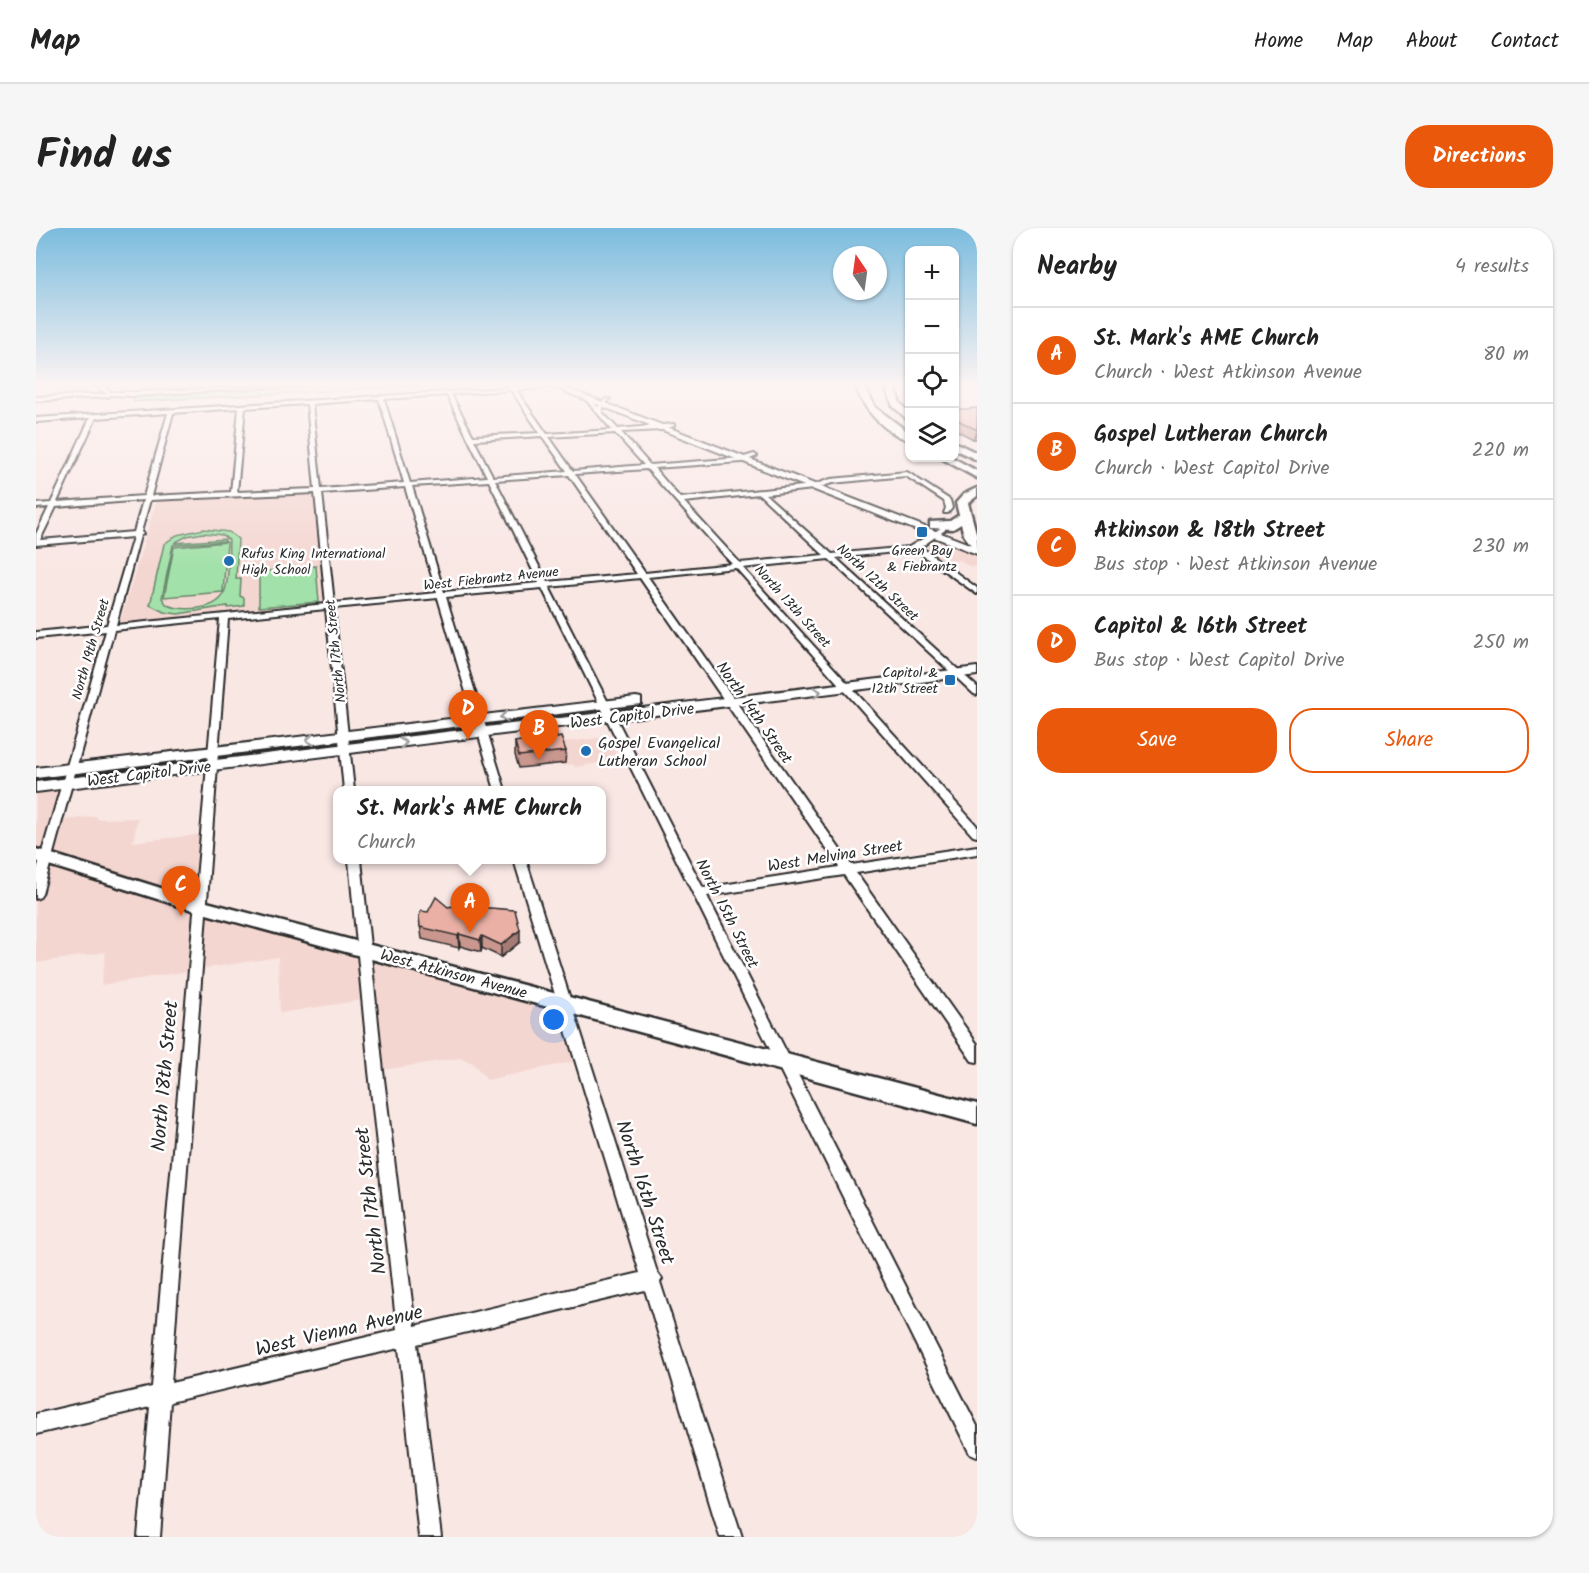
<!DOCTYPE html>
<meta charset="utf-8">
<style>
body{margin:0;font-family:Kalam,sans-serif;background:#f6f6f6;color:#222}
.controls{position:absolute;right:18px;top:18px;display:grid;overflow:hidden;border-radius:12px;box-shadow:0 2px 4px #0004}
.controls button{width:54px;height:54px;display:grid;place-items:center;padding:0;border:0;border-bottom:2px solid #e0e0e0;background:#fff;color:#222;font:30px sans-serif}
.compass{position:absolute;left:797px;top:18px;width:54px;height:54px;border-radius:50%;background:#fff;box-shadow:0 2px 4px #0004;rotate:347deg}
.you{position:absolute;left:518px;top:792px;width:21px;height:21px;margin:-15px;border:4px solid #fff;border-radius:50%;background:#1a73e8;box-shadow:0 0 0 9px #1a73e833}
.badge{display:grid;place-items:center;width:39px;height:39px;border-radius:50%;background:#ea580c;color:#fff;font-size:20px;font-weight:700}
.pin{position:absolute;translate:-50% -50px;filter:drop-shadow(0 2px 3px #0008)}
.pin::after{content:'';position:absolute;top:32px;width:21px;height:18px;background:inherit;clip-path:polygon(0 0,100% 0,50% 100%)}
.popup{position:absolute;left:297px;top:558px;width:273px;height:78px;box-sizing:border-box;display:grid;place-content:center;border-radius:12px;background:#fff;filter:drop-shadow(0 2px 4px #0005);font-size:20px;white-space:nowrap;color:#767676}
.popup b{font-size:22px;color:#222}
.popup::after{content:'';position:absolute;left:50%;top:100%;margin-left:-12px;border:12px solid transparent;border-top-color:#fff}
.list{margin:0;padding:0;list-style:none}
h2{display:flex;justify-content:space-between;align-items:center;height:78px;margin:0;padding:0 24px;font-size:26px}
h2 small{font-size:20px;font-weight:400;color:#767676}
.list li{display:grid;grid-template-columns:39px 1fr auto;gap:18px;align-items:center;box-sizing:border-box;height:96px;padding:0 24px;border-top:2px solid #e0e0e0}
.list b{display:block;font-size:22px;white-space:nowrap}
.list p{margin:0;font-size:20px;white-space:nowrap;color:#767676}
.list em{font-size:20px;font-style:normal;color:#767676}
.actions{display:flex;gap:12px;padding:18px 24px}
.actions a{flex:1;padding:14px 0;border:2px solid #ea580c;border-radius:24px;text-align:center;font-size:21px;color:#ea580c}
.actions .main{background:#ea580c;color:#fff}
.icon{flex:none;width:33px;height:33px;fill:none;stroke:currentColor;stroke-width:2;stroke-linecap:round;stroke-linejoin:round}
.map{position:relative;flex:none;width:941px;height:1309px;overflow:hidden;border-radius:24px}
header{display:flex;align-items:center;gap:36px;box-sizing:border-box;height:84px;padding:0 30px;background:#fff;border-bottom:2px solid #e0e0e0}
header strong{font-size:28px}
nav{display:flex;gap:33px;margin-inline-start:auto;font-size:21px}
.intro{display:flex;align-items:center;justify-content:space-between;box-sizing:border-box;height:144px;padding:0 36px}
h1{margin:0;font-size:42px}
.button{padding:15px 27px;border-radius:24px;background:#ea580c;color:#fff;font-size:21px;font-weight:700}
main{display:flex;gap:36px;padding:0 36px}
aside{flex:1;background:#fff;border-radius:24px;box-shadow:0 2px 4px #0004}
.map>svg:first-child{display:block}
.built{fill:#f4d6d1}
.green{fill:#a2e1a9;stroke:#66866a;stroke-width:1.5;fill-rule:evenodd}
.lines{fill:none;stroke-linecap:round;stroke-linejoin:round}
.street-casing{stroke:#2b2b2b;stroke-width:4}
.secondary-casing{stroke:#2b2b2b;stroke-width:5}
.primary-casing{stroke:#2b2b2b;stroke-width:4}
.highway-casing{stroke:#2b2b2b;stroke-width:5}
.street{fill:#fff;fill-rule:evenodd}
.secondary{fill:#fff;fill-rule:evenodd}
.primary{fill:#fff;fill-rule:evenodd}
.highway{fill:#fff;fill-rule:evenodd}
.wall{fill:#c9978e;stroke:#2b2b2b;stroke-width:1.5}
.shaded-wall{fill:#a47b74;stroke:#2b2b2b;stroke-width:1.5}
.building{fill:#eab0a5;stroke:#2b2b2b;stroke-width:1.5}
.oneway{stroke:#a0a0a0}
.poi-dot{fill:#1f6fb2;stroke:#fff;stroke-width:2}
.labels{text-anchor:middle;stroke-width:5;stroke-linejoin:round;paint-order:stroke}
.far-poi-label{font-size:14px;fill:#2b2b2b;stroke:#fff}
.far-street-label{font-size:14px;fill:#2b2b2b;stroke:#fff}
.street-label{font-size:16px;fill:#2b2b2b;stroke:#fff}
.poi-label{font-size:16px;fill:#2b2b2b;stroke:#fff;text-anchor:start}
.near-street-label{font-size:20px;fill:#2b2b2b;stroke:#fff}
</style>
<header>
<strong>Map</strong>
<nav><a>Home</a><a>Map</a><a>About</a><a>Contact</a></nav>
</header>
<div class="intro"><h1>Find us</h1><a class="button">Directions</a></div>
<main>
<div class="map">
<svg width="941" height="1309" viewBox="0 0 941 1309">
<rect width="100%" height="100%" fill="#f9e7e4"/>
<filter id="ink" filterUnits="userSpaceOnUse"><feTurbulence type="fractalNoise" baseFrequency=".0167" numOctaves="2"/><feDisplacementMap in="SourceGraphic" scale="12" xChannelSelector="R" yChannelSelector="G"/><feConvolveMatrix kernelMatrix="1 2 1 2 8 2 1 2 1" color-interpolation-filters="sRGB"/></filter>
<g filter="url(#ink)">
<!-- built -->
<path class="built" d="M13,157H240L103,165L78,163L5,170Z
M277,266L288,377L83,397L121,271Z
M898,309L941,325V339L933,338L924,332L906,334L886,318Z
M523,503L528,514L571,509L583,532L539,539L537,536L527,538L514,504Z
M31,555L21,593L61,588V591L102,590L97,614L169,606L163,678L529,775L545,832L451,852L437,835L424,830L340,843L333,771L244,785L242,729L65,757L70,724L0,735V666L10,630L0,626V559Z"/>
<!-- green -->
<path class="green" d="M288,157H390L97,174L99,168Z
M168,301L193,304L202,311L200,351H205L204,368L208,370V378L192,380V378L142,386L128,384L114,377L128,316L141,307ZM167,305L186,307L193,312C192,327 194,351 188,365C181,383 146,383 131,377L126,370L137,317L189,313V311L138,315L151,308Z
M191,314L187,364L128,369L138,319Z
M280,338L283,374L223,379V344Z"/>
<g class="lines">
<defs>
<path id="street" d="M58,157H64L75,164H98L266,157L98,168L74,167L72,169L0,173V169L71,166Z
M472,157H477L478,159L537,157L480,162L511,206L576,202L550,172L552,169L562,179L570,171H574L566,180V184L582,201L638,196V198L625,202L585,204L614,237L705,230L718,226L721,228L706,234L618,240L644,270L777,257L795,251L871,244L914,272L916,280L912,285H908L910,280L908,273L870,248L796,255L778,261L729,266L796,326L873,319L905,300H909V302L885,319L941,360V366L879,322L800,330L941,459V467L938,466L793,331L707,340L941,598V609L937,608L700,340L612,349L815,637L941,618V626L820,645L941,816V834L936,833L808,647L671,668L941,1198V1229L934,1226L506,360L410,369L469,562H459L402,370L298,380L318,562H308L290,381L192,391L135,1155L361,1102L333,843L313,632H325L347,843L379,1098L604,1045L478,632H490L621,1044L626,1051L624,1054L706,1309H684L609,1062L381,1116L405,1309H383L363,1120L134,1174L124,1309H102L114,1179L0,1206V1186L116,1159L184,391L78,402L6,666L4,669L0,671V645L70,403L0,410V404L71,397L97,309L0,317V306L13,279L0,280V276L15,275L54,190L0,194V190L473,160ZM475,162L504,205L437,208L415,166ZM411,167L451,249L374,255L348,171ZM343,171L368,255L285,261L276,176ZM271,176L279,261L201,264L209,180ZM203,180L195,264L115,268L137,185ZM132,185L108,268L21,274L60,190ZM579,205L608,237L537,243L513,209ZM506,208L531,243L457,249L438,212ZM611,241L696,336L609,345L539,246ZM533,247L601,346L511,354L459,252ZM453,253L503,355L408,364L376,258ZM369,259L401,365L298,375L286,265ZM279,265L290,376L80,397L104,308L107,306L105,304L114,272ZM723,266L788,327L704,335L648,274ZM107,272L98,304L4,312L20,279ZM604,350L803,639L667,660L513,359Z"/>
<path id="secondary" d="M0,621L163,672L941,876V896L163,684L0,633Z"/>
<path id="primary" d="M512,157H523L941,319V326Z
M941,439V447L0,564V554Z
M600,469L605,470V476L0,550V540Z"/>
<path id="highway" d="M820,157H828L839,179L873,205V212C850,206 825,180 820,157Z
M849,157H857L864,175L873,185V193L857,178Z
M918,214L941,225V232L918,221Z
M905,230H917L941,243V250Z
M941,260V268L932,275L941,308V321L937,320L928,307L925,296L917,301L894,300V294L914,293L923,287L920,275L928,266Z"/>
</defs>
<!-- street casing -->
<use href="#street" class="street-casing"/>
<!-- secondary casing -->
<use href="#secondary" class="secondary-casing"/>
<!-- primary casing -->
<use href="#primary" class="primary-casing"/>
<!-- highway casing -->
<use href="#highway" class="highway-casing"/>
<!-- street -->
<use href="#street" class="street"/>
<!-- secondary -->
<use href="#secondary" class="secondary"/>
<!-- primary -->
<use href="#primary" class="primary"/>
<!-- highway -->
<use href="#highway" class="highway"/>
</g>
<!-- wall -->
<path class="wall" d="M941,180V211H937L918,201V182Z
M521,510L530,523L529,535L483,540L479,527V514Z
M443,674V679L484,714L465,729L446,720L445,724L424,718L423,720L386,711L383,688L412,679Z"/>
<!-- shaded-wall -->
<path class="shaded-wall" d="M941,203V211H937Z
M484,702V714L465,729V717Z
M423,706L424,718L423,720L422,708Z
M446,708V720L445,724L444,712Z"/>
<!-- building -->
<path class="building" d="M941,180V202L918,190V182Z
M520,506L521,510L525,509L530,523L483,528L479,514Z
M400,669L412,679L443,674L441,679L479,682L484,702L465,717L446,708L444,712L423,706L422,708L384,699L383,688L385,683L392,684Z"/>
<!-- one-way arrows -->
<defs><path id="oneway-chevron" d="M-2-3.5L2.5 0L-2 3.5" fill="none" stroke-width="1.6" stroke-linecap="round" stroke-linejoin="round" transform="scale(1.5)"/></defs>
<g class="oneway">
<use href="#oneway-chevron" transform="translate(781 464) rotate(-7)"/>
<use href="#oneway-chevron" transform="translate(468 489) rotate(173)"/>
<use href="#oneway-chevron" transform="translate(274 512) rotate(173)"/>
<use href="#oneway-chevron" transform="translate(367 515) rotate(-7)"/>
</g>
</g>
<!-- sky -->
<linearGradient id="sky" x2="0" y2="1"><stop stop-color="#7bbcde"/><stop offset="0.46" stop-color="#fcf4f3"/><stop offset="1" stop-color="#fcf4f3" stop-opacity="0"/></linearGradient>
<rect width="941" height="340" fill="url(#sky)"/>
<!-- markers -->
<g class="poi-dot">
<rect x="880" y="298" width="12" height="12" rx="3"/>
<circle cx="193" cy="333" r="6"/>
<rect x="908" y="446" width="12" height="12" rx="3"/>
<circle cx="550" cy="523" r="6"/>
</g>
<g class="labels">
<!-- far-poi labels -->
<g class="far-poi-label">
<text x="886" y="327">Green Bay<tspan x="886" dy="16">&amp; Fiebrantz</tspan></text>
<text x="205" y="330" text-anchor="start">Rufus King International<tspan x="205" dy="16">High School</tspan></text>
<text x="902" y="449" text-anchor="end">Capitol &amp;<tspan x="902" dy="16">12th Street</tspan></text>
</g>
<!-- far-street labels -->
<g class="far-street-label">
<text transform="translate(455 350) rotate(-6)" y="5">West Fiebrantz Avenue</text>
<text transform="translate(842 354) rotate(43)" y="5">North 12th Street</text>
<text transform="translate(757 378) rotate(48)" y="5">North 13th Street</text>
<text transform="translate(54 421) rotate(-74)" y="5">North 19th Street</text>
<text transform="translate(299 423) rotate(-96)" y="5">North 17th Street</text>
</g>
<!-- street labels -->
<g class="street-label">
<text transform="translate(719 484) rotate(55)" y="6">North 14th Street</text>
<text transform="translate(596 487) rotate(-7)" y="6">West Capitol Drive</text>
<text transform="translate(113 545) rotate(-7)" y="6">West Capitol Drive</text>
<text transform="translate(799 627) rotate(-9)" y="6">West Melvina Street</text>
<text transform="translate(692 685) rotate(63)" y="6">North 15th Street</text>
<text transform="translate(418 745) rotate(15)" y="6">West Atkinson Avenue</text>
</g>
<!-- poi labels -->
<g class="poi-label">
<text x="562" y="520">Gospel Evangelical<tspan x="562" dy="18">Lutheran School</tspan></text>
</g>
<!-- near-street labels -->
<g class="near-street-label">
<text transform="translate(128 848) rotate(-85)" y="7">North 18th Street</text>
<text transform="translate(610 964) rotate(72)" y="7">North 16th Street</text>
<text transform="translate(334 973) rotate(-97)" y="7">North 17th Street</text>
<text transform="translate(303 1102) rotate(-13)" y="7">West Vienna Avenue</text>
</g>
</g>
</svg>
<div class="controls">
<button>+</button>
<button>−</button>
<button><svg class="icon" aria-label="locate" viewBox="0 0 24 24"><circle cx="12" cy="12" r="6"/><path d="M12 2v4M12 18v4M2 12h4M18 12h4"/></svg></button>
<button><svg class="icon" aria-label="layers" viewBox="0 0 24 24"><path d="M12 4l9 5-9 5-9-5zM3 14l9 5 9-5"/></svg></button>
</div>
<svg class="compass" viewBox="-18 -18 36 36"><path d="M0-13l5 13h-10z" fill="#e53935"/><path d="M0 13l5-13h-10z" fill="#767676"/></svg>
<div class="you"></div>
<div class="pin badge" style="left:434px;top:705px">A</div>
<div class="popup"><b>St. Mark's AME Church</b>Church</div>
<div class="pin badge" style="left:503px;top:532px">B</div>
<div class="pin badge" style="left:145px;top:688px">C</div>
<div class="pin badge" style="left:432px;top:512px">D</div>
</div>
<aside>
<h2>Nearby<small>4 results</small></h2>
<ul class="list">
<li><span class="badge">A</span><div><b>St. Mark's AME Church</b><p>Church · West Atkinson Avenue</p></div><em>80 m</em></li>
<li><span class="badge">B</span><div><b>Gospel Lutheran Church</b><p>Church · West Capitol Drive</p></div><em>220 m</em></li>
<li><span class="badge">C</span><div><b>Atkinson &amp; 18th Street</b><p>Bus stop · West Atkinson Avenue</p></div><em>230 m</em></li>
<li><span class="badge">D</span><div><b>Capitol &amp; 16th Street</b><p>Bus stop · West Capitol Drive</p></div><em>250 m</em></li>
</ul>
<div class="actions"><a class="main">Save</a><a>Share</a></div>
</aside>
</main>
